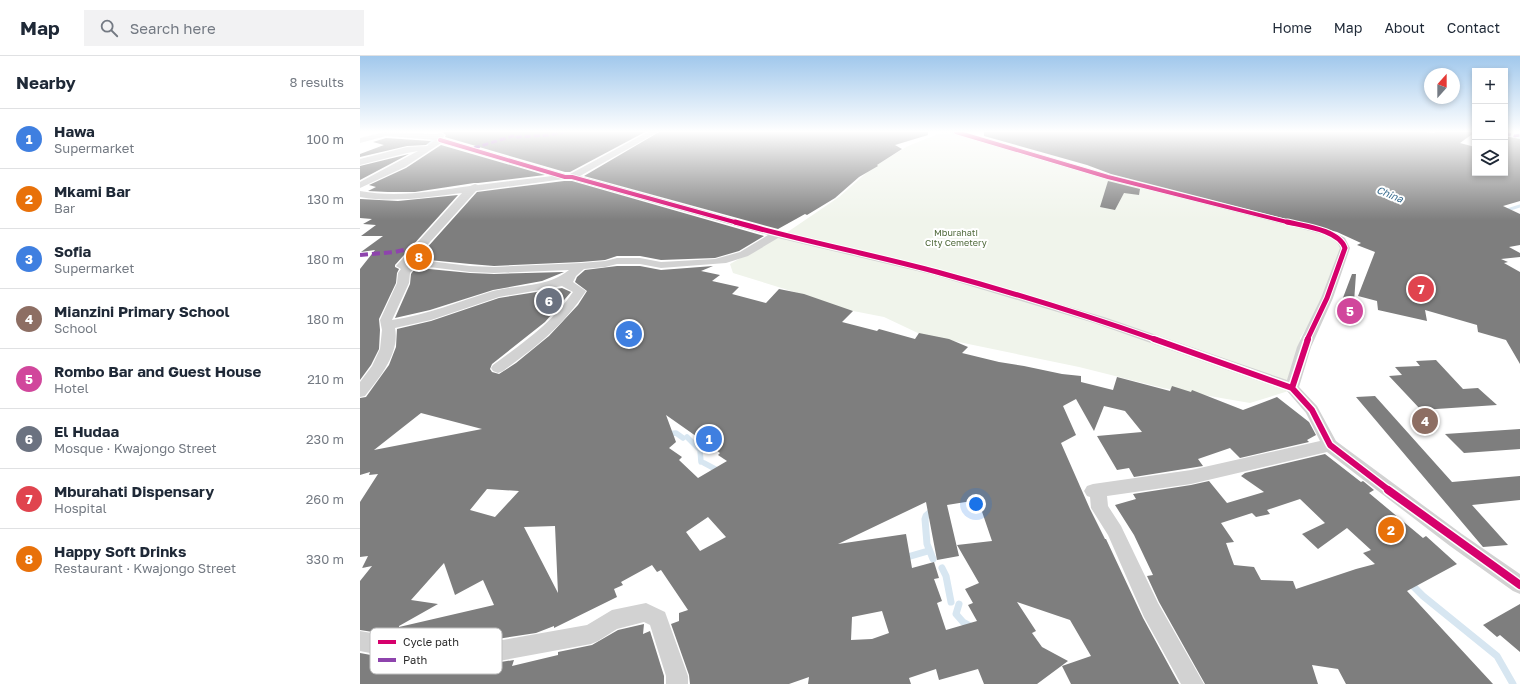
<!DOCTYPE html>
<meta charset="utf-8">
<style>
body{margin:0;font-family:"Golos Text",sans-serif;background:#f2f2f3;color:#1f2937}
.controls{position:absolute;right:12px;top:12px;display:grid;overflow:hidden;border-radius:0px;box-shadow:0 2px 6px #0003}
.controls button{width:36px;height:36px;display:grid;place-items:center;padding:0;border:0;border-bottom:1px solid #e0e1e3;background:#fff;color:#1f2937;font:20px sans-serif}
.compass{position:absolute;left:1064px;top:12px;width:36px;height:36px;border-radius:50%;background:#fff;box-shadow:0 2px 6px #0003;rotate:21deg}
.you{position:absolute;left:616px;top:448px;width:14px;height:14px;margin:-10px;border:3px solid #fff;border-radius:50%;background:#1a73e8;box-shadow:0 0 0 6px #1a73e833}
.badge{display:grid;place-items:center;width:26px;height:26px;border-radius:50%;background:#2563eb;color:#fff;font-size:13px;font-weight:700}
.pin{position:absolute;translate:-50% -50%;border:2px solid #fff;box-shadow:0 1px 4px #0006}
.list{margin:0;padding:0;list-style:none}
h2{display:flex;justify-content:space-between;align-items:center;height:52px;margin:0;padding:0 16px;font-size:17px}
h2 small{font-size:13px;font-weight:400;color:#747a83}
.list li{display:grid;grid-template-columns:26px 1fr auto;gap:12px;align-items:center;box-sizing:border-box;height:60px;padding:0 16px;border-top:1px solid #e0e1e3}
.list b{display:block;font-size:15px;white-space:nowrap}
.list p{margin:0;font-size:13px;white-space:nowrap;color:#747a83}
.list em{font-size:13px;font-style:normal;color:#747a83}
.icon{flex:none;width:22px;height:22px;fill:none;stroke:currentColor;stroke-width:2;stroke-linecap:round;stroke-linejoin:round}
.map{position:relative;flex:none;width:1160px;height:628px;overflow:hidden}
header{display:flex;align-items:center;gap:24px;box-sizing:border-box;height:56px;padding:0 20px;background:#fff;border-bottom:1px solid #e0e1e3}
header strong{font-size:19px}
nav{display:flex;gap:22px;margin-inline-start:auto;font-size:14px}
.search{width:280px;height:36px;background:#f2f2f3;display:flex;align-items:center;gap:10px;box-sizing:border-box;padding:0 14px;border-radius:0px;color:#747a83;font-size:15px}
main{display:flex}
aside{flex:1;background:#fff}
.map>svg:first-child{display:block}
.green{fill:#f0f4eb}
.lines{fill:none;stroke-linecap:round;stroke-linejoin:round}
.stream-far2{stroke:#d7e6f1;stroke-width:3}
.stream-far1{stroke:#d7e6f1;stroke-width:5.5}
.stream{stroke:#d7e6f1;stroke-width:7}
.building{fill:#7e7e7e;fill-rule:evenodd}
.street{fill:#d2d2d2;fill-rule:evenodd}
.quiet-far1{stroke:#8e44ad;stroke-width:3;stroke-dasharray:6 3;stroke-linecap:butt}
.quiet{stroke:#8e44ad;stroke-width:4;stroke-dasharray:8 4;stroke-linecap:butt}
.cycleway-far3-casing{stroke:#fff;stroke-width:5.5}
.cycleway-far2-casing{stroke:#fff;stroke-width:7}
.cycleway-far1-casing{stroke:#fff;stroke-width:9}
.cycleway-casing{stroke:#fff;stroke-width:11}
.cycleway-far3{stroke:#d6006c;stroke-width:4}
.cycleway-far2{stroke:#d6006c;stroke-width:5}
.cycleway-far1{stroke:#d6006c;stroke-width:6}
.cycleway{stroke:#d6006c;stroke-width:8}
.labels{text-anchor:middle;stroke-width:4;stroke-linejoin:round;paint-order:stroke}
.far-park-label{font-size:9px;fill:#4f693a;stroke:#fff}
.far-water-label{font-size:10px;font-style:italic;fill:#3a6d8f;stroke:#fff}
.key{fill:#fff;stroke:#c0c0c0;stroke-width:1}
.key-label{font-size:11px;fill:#2d2d2d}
</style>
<header>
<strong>Map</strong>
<div class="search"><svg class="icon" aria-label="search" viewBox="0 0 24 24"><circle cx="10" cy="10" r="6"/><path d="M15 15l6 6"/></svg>Search here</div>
<nav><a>Home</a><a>Map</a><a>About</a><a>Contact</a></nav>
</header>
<main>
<aside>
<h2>Nearby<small>8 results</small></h2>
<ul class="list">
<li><span class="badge" style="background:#3f7fe0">1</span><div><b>Hawa</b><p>Supermarket</p></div><em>100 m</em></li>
<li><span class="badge" style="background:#e8710a">2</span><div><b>Mkami Bar</b><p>Bar</p></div><em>130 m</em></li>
<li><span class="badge" style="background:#3f7fe0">3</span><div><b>Sofia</b><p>Supermarket</p></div><em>180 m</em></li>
<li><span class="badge" style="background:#8d6e63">4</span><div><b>Mianzini Primary School</b><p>School</p></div><em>180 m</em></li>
<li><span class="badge" style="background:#d1479c">5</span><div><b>Rombo Bar and Guest House</b><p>Hotel</p></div><em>210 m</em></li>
<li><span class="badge" style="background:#6b7280">6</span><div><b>El Hudaa</b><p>Mosque · Kwajongo Street</p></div><em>230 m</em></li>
<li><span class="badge" style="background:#e0444e">7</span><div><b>Mburahati Dispensary</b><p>Hospital</p></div><em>260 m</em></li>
<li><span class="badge" style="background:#e8710a">8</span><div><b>Happy Soft Drinks</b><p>Restaurant · Kwajongo Street</p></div><em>330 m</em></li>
</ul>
</aside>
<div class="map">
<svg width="1160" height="628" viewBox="0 0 1160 628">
<rect width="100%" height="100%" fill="#fff"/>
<!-- green -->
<path class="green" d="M583,76H595L716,113L963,176L982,188L964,245L940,282L938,332L890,347L803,332L719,311L560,278L524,261L483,253L457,243L373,217L370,208L429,175L479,141L512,112L548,90Z"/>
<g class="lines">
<!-- stream-far2 -->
<path class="stream-far2" d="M1145,78L1147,79H1145
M1160,79H1157L1160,82
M69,88L77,80
M1144,155L1160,150"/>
<!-- stream-far1 -->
<path class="stream-far1" d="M307,378L316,377L323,382
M327,381L340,394L341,406
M344,407L361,416"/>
<!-- stream -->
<path class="stream" d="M573,454L566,460L565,463L567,488L573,503
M544,502L568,495
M582,512L586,520L591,546
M1050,527L1063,540L1137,600L1153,628
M599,548L596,558L603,566L612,571"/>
</g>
<!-- building -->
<path class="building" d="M82,76H285L210,116H205L85,81L86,79Z
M299,76H568V79L535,89L542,93L517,109L518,110L499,121L475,142L447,159L445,158L418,173L224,120Z
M624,76H1067L1075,77V76H1115L1100,87L1115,91V117H1145V80L1160,83V145L1143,150L1160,158V189L1149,191L1160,197V201L1141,203L1148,206L1144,207L1160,216V308L1146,284L1118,276L1117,269L1065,254L1067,265L1018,254L1017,245L998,240L1015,196L997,189L1001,187L977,176L751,118L727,109L624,80Z
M26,82L71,85L66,89L47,90L0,101V98L24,89L13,86Z
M81,89L185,119L118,127H114L55,136H28L8,135L16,131L9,129L46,112Z
M49,98L0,124V110Z
M204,125H212L404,180L379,195L355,202L301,204L280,200H257L245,204L221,206L134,210L110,208L69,204H56L117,136Z
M748,125L780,133L779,139L764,137L755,154L740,151Z
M98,139L35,209V211L39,213L37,217L36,227L19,263L20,274L19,293L11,309L0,324V213L15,194L1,196L23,180H1L16,169L3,168L12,163L0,162V143L38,145Z
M257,210H280L301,214L353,210L341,215L360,219L352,225L379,231L372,238L406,247L419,233L444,238L493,255L482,266L517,275L519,273L555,283L559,277L589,283L608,291L602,297L639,306L664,310L702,318L721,320V326L753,334L757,321L810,335L812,330L831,336L832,334L883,354L917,341L949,366L956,379L947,384L949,386L880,402L870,392L838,403L843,410L774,421L769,412L757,414L737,380L782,376L765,355L744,350L734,375L716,343L703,350L716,379L701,387L730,453L745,483H746L783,562L819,628H711L702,610L731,600L710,564L657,546L676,575L672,577L682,591L708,605L677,628H624L618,613L579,624L576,613L549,622L551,628H448L449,621L429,628H330L329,619L311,568L319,565V557L328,554L301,514L297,516L292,509L261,526L263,529L254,533L257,541L194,572V570L176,577L131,584L126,580L118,577L70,585L0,574V525L12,510L2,512L8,500L0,501V446L18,418L9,419L10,416L0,419V342L6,341L29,309L36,291L37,273L71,265L139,242L202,232L211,236L185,266L132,308L130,313L132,316L139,318L156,307L189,280L218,249L227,235L215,226L217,221L225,214ZM61,357L122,373L14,394ZM306,359L360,397L358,399L367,405L338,422L319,404L322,401L309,392L316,386ZM127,433L159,435L135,461L110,454ZM618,444L632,485L597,489L619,527L605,533L613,547L608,549L617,565L586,574L577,547L582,545L574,523L579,522L574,506L552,512L546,478L478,488L566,446L577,504L599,500L587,449ZM348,461L366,481L340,495L326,476ZM195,470L198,537L164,471ZM84,507L95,539L123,524L134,549L39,571V570L78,548L51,544ZM522,555L529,577L512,583L491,584L492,561Z
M69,213L110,217L134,218L204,216L182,225L133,234L70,254L35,262L50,228L51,218L54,214Z
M992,218H996L993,260L980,257L981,247Z
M1076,304L1103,333L1118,332L1137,349L1061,354L1029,320L1042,319L1035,311L1060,310L1056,305Z
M1015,340L1092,426L1160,420V444L1112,449L1148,489L1123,491L996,341Z
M1160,373V393L1104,397L1085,378Z
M965,398L1001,426L1003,425L1014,434L1009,437L1063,482L1066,480L1097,508L1047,535L1133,628H986L978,613L952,609L958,628H845L799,546L787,520L793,519L774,479L755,449L776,443L773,438L831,429L849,425L867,447L904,436L881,420L885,417ZM940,443L965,467L942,478L958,493L987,472L1011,494L1003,497L1015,508L996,513L936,533L933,525L901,524L894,511L874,509L866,487L874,486L861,467L892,457L896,461L910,458L907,454Z
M1160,548V596L1140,579L1137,581L1123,569Z
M284,568L283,578L290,575L304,620V628H0V597L70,610L115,601L120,605L128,608L154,604L152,610L198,599V596L232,589L258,574Z"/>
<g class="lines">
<!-- street -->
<path class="street" d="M24,76L76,78L81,77L85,79L83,82L205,118H210L288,76H298L220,120L426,177L581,214L744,261L927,324L937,291L961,242L980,192C976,180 961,178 950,175L745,123L593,78L592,76H605L751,119L976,177L985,182L990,192L973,242L951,291L939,331L957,350L976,385L1102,478L1160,518V538L1153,535L1090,490L967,396L831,428L747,440L748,450L761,470L798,547L844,628H821L784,561L748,479L731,452L730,441L727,440L724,435L727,430L733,428L831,414L960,385L946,357L927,335L734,267L574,219L418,182L388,200L366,207L301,212L280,208H257L245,211L224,213L216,220L213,226L226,235C202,271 177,290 143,315L138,317L133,315L131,312L133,309C163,287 192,267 213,236L202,230L139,241L71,264L35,272C40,297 20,321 5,340L0,341V326L12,310L20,293L22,274L20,264L37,227L38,217L41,213L36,210L102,137C68,141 34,147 0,141V135C37,142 74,135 110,130L115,128L118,129L192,120L81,87L45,111L0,132V126L58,95L47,97L0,109V103L47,91L67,90L75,84L26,80L0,87V82ZM204,123L212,124L408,179L380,196L355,203L301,206L280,202H257L245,205L221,207L134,211L110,210L69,205L52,206L116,135ZM69,211L110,216L134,217L209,214C187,232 160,228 133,235C100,245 67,259 32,264L49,227L50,217L53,213Z
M286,547L305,556L328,620V628H306V620L290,569L284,566L257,573L238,585L231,588L128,607L121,604L115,599L70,609L0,595V575L70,587L118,578L125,581L131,586L227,569L252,554Z"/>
<!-- quiet-far1 -->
<path class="quiet-far1" d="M1145,77L1155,80L1160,79
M114,92L156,79L157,81L190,79L204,76"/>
<!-- quiet -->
<path class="quiet" d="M0,199L35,196L57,191"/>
<defs>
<path id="cycleway-far3" d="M596,76L748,121L931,167
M80,84L205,121H212L378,167"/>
<path id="cycleway-far2" d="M375,166C442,185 510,198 577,216C651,236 725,259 797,284
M927,166C944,170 979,174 985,192L967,242L947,284"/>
<path id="cycleway-far1" d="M794,283L932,332L952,354L970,389L1030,435
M932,332L948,283"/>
<path id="cycleway" d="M1028,434L1160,529"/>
</defs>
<!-- cycleway-far3 casing -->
<use href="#cycleway-far3" class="cycleway-far3-casing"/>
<!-- cycleway-far2 casing -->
<use href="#cycleway-far2" class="cycleway-far2-casing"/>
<!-- cycleway-far1 casing -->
<use href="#cycleway-far1" class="cycleway-far1-casing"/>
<!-- cycleway casing -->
<use href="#cycleway" class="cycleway-casing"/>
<!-- cycleway-far3 -->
<use href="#cycleway-far3" class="cycleway-far3"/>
<!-- cycleway-far2 -->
<use href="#cycleway-far2" class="cycleway-far2"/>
<!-- cycleway-far1 -->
<use href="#cycleway-far1" class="cycleway-far1"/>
<!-- cycleway -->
<use href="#cycleway" class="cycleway"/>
</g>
<!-- sky -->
<linearGradient id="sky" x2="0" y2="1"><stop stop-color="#a1c8ec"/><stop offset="0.46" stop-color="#fff"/><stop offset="1" stop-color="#fff" stop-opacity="0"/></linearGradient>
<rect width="1160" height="164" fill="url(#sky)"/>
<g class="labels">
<!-- far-park labels -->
<g class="far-park-label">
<text x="596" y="180">Mburahati<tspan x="596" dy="10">City Cemetery</tspan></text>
</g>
<!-- far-water labels -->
<g class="far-water-label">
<text transform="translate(1030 138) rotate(22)" y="4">China</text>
</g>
</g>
<!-- legend -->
<rect x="10" y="572" width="132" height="46" rx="6" class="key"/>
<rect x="18" y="584" width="18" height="4" fill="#d6006c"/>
<rect x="18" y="602" width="18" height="4" fill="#8e44ad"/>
<g class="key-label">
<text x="43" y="590">Cycle path</text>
<text x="43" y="608">Path</text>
</g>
</svg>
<div class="controls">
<button>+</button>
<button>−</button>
<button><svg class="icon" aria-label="layers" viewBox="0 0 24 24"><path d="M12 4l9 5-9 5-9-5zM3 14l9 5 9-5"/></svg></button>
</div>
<svg class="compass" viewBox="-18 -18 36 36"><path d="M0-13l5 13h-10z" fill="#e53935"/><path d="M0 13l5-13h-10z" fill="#747a83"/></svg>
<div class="you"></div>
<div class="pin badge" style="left:349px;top:383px;background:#3f7fe0">1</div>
<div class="pin badge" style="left:1031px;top:474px;background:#e8710a">2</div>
<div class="pin badge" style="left:269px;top:278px;background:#3f7fe0">3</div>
<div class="pin badge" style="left:1065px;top:365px;background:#8d6e63">4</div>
<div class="pin badge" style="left:990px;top:255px;background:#d1479c">5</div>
<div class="pin badge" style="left:189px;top:245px;background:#6b7280">6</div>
<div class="pin badge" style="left:1061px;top:233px;background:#e0444e">7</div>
<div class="pin badge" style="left:59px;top:201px;background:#e8710a">8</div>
</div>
</main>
